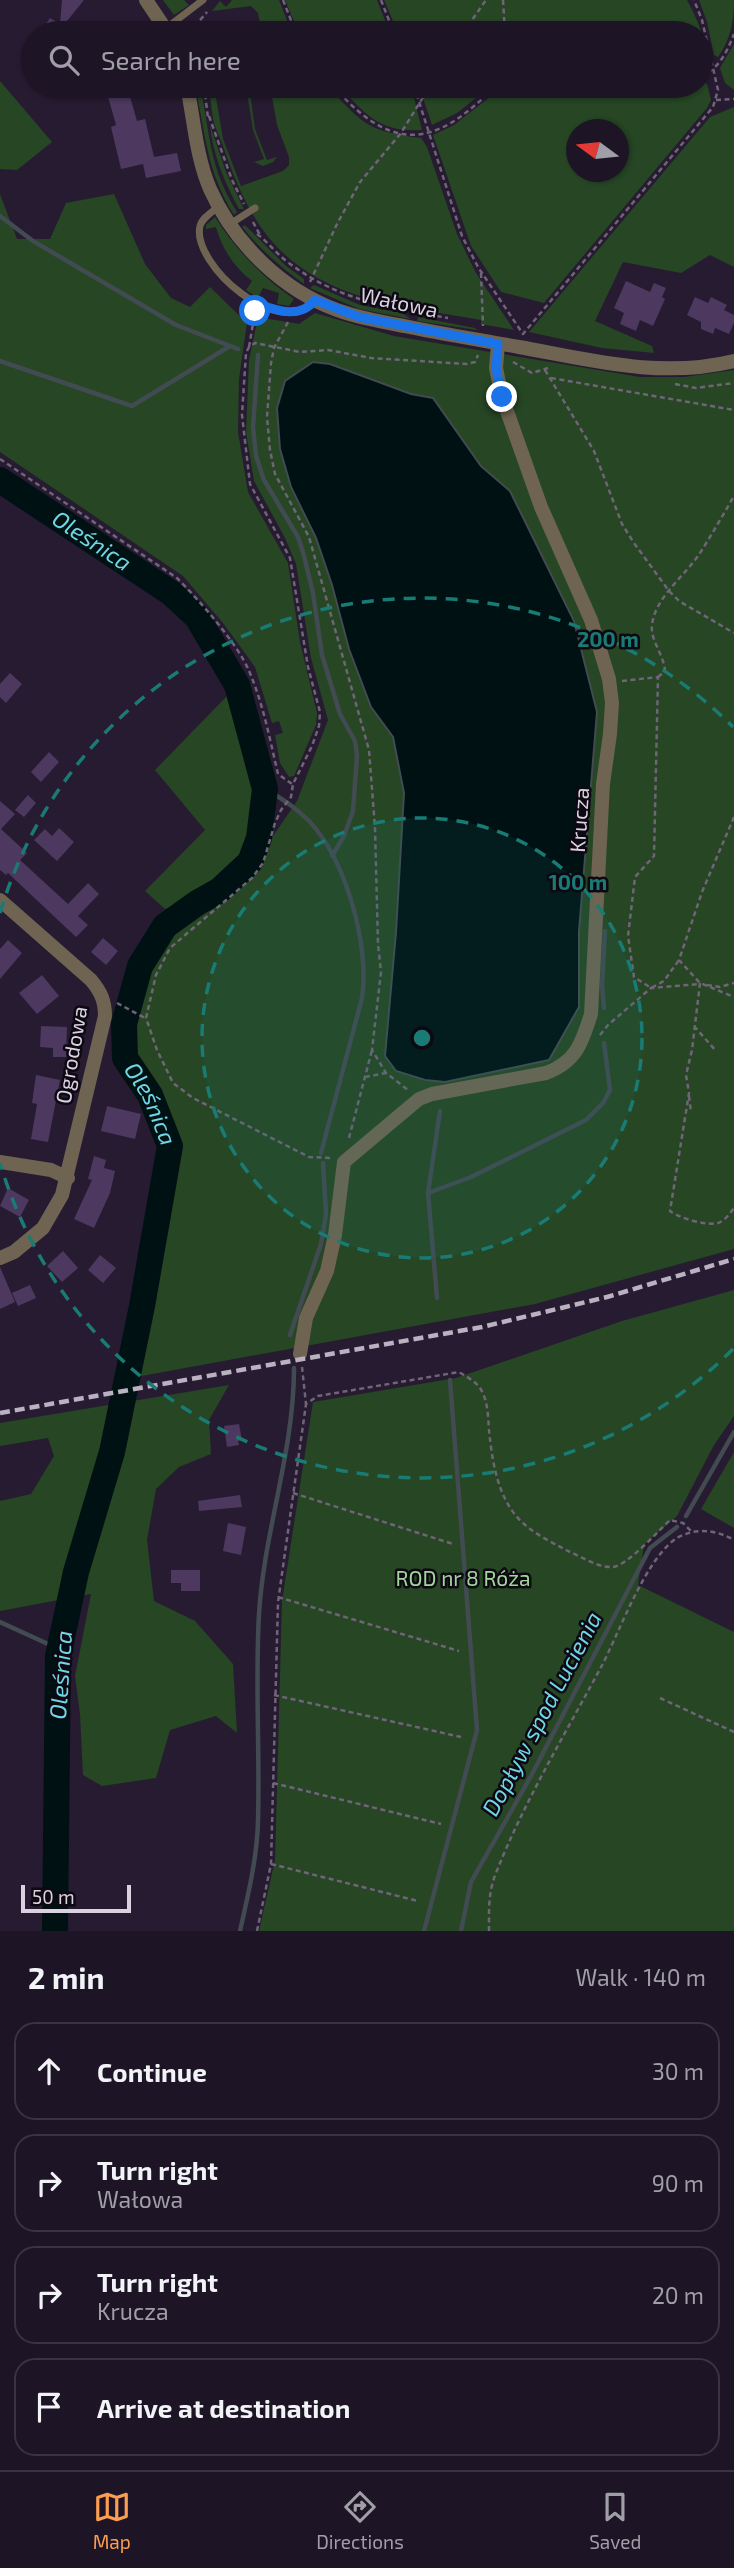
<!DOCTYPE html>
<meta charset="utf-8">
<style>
body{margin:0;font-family:"Exo 2",sans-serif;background:#251d2e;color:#f1f3f6}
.compass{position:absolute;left:566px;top:119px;width:63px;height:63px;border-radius:50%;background:#1d1426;box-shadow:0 2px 5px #0004;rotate:285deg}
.scale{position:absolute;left:21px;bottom:18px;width:110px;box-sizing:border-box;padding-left:7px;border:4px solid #dad2e1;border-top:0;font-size:19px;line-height:24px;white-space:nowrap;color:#dad2e1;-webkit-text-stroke:5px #0d0812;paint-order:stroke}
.stop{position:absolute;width:21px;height:21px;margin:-16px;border:5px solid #1a73e8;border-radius:50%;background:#fff}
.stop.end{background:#1a73e8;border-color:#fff;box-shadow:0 2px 7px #0008}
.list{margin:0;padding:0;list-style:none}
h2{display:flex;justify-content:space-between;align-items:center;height:91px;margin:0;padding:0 28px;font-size:30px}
h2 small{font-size:23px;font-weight:400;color:#a09ea7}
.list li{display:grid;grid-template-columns:46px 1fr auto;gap:21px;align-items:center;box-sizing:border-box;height:98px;margin:0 14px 14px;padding:0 14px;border:2px solid #3b3343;border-radius:21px}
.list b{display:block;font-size:26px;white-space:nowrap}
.list p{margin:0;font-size:23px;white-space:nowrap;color:#a09ea7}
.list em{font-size:23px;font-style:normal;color:#a09ea7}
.icon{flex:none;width:38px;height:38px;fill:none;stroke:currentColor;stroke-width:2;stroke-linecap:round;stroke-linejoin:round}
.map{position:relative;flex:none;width:734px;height:1931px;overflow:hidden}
.search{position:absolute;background:#1d1426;box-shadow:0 2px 5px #0004;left:21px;right:21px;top:21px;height:77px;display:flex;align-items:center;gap:18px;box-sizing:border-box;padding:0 24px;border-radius:38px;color:#a09ea7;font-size:26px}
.sheet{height:539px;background:#1d1426}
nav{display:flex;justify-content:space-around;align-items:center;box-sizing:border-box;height:98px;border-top:2px solid #3b3343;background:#1d1426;font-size:19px;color:#a09ea7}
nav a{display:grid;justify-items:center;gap:4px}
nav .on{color:#fb9e51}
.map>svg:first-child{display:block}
.green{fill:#264624;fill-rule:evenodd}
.water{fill:#001113;stroke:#414b51;stroke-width:2}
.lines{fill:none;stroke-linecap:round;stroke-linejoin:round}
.stream{stroke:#414b51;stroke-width:4.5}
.river{stroke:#001113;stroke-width:26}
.building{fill:#4d385f}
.path{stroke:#6f6478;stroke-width:2.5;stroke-dasharray:5 3.5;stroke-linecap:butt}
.service{stroke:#6f6452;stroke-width:7}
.minor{stroke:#6f6452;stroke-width:14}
.tertiary{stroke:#6f6452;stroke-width:14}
.rail{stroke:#bab1c1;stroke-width:4.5;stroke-dasharray:10 5;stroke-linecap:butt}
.route{stroke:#1a73e8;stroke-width:9}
.ring{fill:none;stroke:#197b74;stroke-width:3.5;stroke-dasharray:12 9}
.labels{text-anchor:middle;stroke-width:5;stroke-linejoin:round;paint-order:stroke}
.street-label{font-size:21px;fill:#dad2e1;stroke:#0d0812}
.park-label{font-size:21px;fill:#a0d69b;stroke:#0d0812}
.water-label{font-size:23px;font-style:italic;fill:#6ed7e5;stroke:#0d0812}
.centre{fill:#197b74;stroke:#0d0812;stroke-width:3.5}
.ring-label{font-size:21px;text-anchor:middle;font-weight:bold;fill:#197b74;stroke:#0d0812;stroke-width:5;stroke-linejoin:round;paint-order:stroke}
</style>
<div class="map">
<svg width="734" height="1931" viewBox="0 0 734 1931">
<rect width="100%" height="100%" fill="#271b32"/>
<!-- green -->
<path class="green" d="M163,0H184L189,5L174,15Z
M232,0H279L292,33H262L258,13L251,6L212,11L220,1L226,7Z
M285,0H377L390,33H299Z
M384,0H687C698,21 709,44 705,68L701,71V33H398Z
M699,0H734C734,21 731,39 718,57L714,55L707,22Z
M734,44V90L725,83L720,68Z
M0,81L52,142L17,170L0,169Z
M701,81L707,84L711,100L707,108L544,303L501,292L471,246L433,135L454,125L504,86H701ZM576,130H618V172H576Z
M195,86H200C211,136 208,165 237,212L234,215C206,170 206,135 195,86Z
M209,86H214L223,139L241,186L283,171L289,165V157L277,125L270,86H327C364,124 366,131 421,138L427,147L457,234L476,273L514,330L481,324V320C443,313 403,309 366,298C280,272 249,224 222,143C219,136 216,129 214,123C211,111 211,98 209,86Z
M246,86H249L255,129L267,160L277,157L273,162L263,166L254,162L264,159L253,130Z
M339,86H411L422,130C380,133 365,114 339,86Z
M419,86H491L457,113L432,125Z
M734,107V267L710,255L681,273L623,262L595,321L652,346L654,353L602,348L529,332L710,117Z
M210,125L226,172L244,209H239C225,183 213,156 210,125Z
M0,194L17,239H50L66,203L114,194L145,264L171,298L190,307L210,287L247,323L239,379L238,432L248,492L288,563L300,642L317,713L316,725L294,776L289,777L280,763L275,735L283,733L279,721L272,723L255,667L223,623L183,576L0,452Z
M215,217C236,250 262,277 294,299L289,306L277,304L279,293L263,288L258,298L246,290L252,281C234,267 222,249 216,227L206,229V225Z
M245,225L286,266L304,279V284C280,267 260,249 242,227Z
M314,285L360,305L402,313L411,319L359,309L310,288Z
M315,313L394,336L640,377H684L734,370V1249L535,1304L136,1377L178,1142L132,1050L139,992L155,950L177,926L254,864L297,801L328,720L311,658L296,564L285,538L254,481L246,432L249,360L258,317L299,324Z
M418,317L475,328L477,330L417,321Z
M227,696C247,758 283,826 221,876C205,889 185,902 165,909L145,891L205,830L155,770Z
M734,1290V1416L714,1445L677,1516L644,1545L638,1585L734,1632V1931H259L275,1860L282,1601L313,1402L456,1378L622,1321Z
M229,1385L209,1420L211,1454L179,1467L156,1489L147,1540L154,1601L195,1621L233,1664L237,1733L216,1716L170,1730L156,1778L102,1786L83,1775L80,1714L75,1676L91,1594L0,1611V1501L31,1494L54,1456L48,1438L0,1446V1423Z
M734,1452V1528L701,1509Z"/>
<!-- water -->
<path class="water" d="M313,362L330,364L411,394L433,398L481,466L510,491L574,621L597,712L579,931V1007L549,1060L445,1082L425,1080L396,1071L385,1056L396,932L404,793L393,737L371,707L349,649L332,585L316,538L291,487L280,449L277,408L285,381Z"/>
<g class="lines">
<!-- stream -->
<path class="stream" d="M0,216L33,241L176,325L238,349
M258,355L253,427L256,456L264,480L298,537L303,552L313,593L322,655L340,714L355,741L357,756L353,811L344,836L332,856
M0,361L132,406L230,346
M265,789C280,797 297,809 309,821C346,860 370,946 362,998L321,1153
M604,1008L602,985L605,931
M428,1193L471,1177L586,1120L603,1103L610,1090L604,1043
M437,1298L428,1193L440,1111
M290,1335L321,1244L326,1214L323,1163
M686,1516L734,1432
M0,1622L59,1649
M240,1931C248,1895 257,1859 258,1821C260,1752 255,1683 259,1614C264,1531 294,1452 294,1368
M424,1931L477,1730L450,1380
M461,1931L471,1882L530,1778L650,1548L677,1527"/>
<!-- river -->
<path class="river" id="s1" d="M0,480L171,593L197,617L237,685L265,789L259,838L250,862L220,890L197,903L165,926L140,966L124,1024L125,1058L150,1095L170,1146L142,1306L112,1452L76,1572L58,1656L55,1931"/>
</g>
<!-- building -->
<path class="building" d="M62,0H84L63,26L74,33H40L50,18L60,24Z
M105,86H127L137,121L145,119L154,157L177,153L181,171L146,178L143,164L121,169L111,127L116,125Z
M626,281L650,292L654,283L666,288L662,297L665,299L653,326L640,320L636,331L620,324L624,313L614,308Z
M695,297L708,303L711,297L727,305L724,310L734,315V323L729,334L715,328L713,334L701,329V322L687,315Z
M10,673L22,684L6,703L0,697V684Z
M49,752L59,762L41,782L31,772Z
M28,795L36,803L24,817L15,810Z
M0,801L15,814L1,829L27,853L20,860L68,904L88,883L99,894L78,916L88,925L76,937L8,873L6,875L0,870Z
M59,828L74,842L57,861L34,840L45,829L52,836Z
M103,938L118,951L106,965L91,952Z
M8,940L22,953L0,979V949Z
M42,975L59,996L37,1014L19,993Z
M41,1026L67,1027L66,1057H53V1048L40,1047Z
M36,1075L60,1080L48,1142L31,1139L37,1104L32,1103Z
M107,1106L141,1114L135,1139L101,1131Z
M94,1156L106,1160L104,1168L115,1171L110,1193L94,1228L74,1219L92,1180L88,1179Z
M8,1188L29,1200L20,1217L0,1206Z
M63,1251L78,1268L62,1282L47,1266Z
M100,1255L116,1268L103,1283L88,1270Z
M0,1267L15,1302L0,1309Z
M30,1285L36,1298L18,1306L12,1293Z
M239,1424L242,1440L238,1441L239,1445L227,1447L224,1426Z
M240,1495L242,1507L199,1511L198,1501Z
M228,1523L246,1527L241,1555L223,1551Z
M171,1570H200V1591H181V1583H171Z"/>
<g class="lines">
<!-- path -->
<path class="path" d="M283,0L296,33
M381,0L394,33
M503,0L505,33
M189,33L207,12
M463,33L486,0
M701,76C719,69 727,52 734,34
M204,86L208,118
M333,86C361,117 396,149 441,128C462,119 480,100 498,86
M414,86L462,236L478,267L523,334L713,107L718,90L702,20L694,0
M716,100L734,99
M209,116L232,180L244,204
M253,222L260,235
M257,234C267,241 275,252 285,260C321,288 355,300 400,309
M481,273L483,326
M310,282L337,224L360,182L401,133L430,86
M420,313L448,318
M288,322L274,348L271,363L267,417L270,450L275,474L309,537L369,750L375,828L378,944L381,972L372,1050L386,1073L408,1090
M249,347L255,312
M513,362L532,373L548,368
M545,370L594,451L622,524L634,543L669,591L679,601L734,633
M551,378L734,410
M675,384L696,388L734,383
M0,459L177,578C198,599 238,644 249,671C263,703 270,740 278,774L292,784
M658,677L665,671C664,655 650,640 652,625C655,597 686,575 700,553C712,534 723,515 734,496
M622,681L658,677L654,856L635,877L628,936L634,977L651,988L664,981L679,960
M734,817L702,892L679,960L700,983L734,997
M700,983L692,1050L686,1075L689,1093L670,1211C679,1218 706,1226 718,1223C725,1221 730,1213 734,1208
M707,985L720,987L734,983
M117,1003L145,1018
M694,1026L716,1051
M600,1035L608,1025L651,988L700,984
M365,1077L386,1073
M689,1096L691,1112
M349,1138L372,1050
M330,1158L309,1157L193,1098L173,1083L157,1050L146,1018L156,975L170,948L252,878L263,863L275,823L281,810L291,797L293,784L312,746L319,726L320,712L308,667L290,558L250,484L242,415L246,353L249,347L255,343L300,352L328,350L371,358L467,364L475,362L478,355
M302,1367L306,1404L318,1396L459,1372C467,1377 475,1381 480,1388C488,1400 488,1416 489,1430C492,1461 498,1501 523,1523C536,1535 553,1543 568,1551C582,1557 598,1568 613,1567C628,1565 658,1531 670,1520L683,1523L691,1531
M293,1493L453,1544
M278,1597L459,1651
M274,1695L461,1737
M660,1698L734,1732
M273,1783L441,1824
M271,1864L418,1901
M257,1931L271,1864L278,1602L306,1404
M489,1931C489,1911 488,1892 496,1873C524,1802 564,1736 600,1669C619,1634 643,1564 674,1540C693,1527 715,1529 734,1540"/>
<!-- service -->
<path class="service" d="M165,29L203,0
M218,207C212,212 202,218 200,226C191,264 280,342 315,301
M230,224L255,208"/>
<!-- minor -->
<path class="minor" d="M0,900L91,980C101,992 105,1001 105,1016L62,1195L43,1228L14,1252L0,1258
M0,1162L51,1170L68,1178
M300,1354L306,1318L327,1271L335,1235L344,1162L419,1099L432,1094L546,1073C576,1062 582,1043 591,1014L603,784L610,734L612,703L609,679L591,620L541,507L502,397L496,368L498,344"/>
<!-- tertiary -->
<path class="tertiary" d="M146,0L168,33
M187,86C194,120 196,156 210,189C234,243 282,290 337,310C359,318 382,322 404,326C442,334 481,340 519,347C591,360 661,379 734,361"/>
<!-- rail -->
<path class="rail" d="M0,1413L482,1327L607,1297L734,1259"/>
</g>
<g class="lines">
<!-- route -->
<path class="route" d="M255,311L258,304C278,311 300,319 315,300L359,317L498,344L496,368L502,397"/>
</g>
<!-- distance rings -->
<circle cx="422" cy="1038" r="220" fill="#197b74" fill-opacity=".12"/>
<g class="ring">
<circle cx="422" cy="1038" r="220"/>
<path d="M733 1349A440 440 0 0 1 0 1163M0 913A440 440 0 0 1 733 727"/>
</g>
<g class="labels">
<!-- street labels -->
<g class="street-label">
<text transform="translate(399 303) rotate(12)" y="7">Wałowa</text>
<text transform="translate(580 820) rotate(-86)" y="7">Krucza</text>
<text transform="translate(72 1055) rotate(-80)" y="7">Ogrodowa</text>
</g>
<!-- park labels -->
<g class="park-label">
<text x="463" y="1586">ROD nr 8 Róża</text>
</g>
<!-- water labels -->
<g class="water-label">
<text dy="8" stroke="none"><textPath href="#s1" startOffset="110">Oleśnica</textPath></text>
<text dy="8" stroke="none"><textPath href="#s1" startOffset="803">Oleśnica</textPath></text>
<text transform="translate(61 1675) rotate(-86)" y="8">Oleśnica</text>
<text transform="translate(542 1714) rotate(-62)" y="8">Dopływ spod Lucienia</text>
</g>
</g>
<circle cx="422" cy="1038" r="10" class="centre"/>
<g class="ring-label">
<text x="608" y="647">200 m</text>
<text x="578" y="890">100 m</text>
</g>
</svg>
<svg class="compass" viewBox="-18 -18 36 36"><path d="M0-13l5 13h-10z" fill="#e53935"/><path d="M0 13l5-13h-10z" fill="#a09ea7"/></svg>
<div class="scale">50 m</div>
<div class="stop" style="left:255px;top:311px"></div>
<div class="stop end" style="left:502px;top:397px"></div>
<div class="search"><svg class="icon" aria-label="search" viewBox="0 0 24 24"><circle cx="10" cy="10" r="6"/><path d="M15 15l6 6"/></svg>Search here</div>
</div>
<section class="sheet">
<h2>2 min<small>Walk · 140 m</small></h2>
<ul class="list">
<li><svg class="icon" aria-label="ahead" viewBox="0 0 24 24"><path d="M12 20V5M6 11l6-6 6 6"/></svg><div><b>Continue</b></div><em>30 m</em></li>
<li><svg class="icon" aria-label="right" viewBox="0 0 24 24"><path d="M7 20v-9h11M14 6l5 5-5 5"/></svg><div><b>Turn right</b><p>Wałowa</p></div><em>90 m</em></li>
<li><svg class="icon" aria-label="right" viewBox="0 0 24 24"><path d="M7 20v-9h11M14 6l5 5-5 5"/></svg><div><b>Turn right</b><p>Krucza</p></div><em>20 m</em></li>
<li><svg class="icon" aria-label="arrive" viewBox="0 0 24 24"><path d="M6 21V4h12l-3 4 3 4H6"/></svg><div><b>Arrive at destination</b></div></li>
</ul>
</section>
<nav>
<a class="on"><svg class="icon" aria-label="map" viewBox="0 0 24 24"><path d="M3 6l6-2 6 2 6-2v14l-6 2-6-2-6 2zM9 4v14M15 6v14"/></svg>Map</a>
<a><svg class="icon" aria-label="directions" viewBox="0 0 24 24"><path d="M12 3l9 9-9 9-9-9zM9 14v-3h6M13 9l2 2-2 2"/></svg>Directions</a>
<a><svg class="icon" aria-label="saved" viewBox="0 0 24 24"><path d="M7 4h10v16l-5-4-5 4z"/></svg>Saved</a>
</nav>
